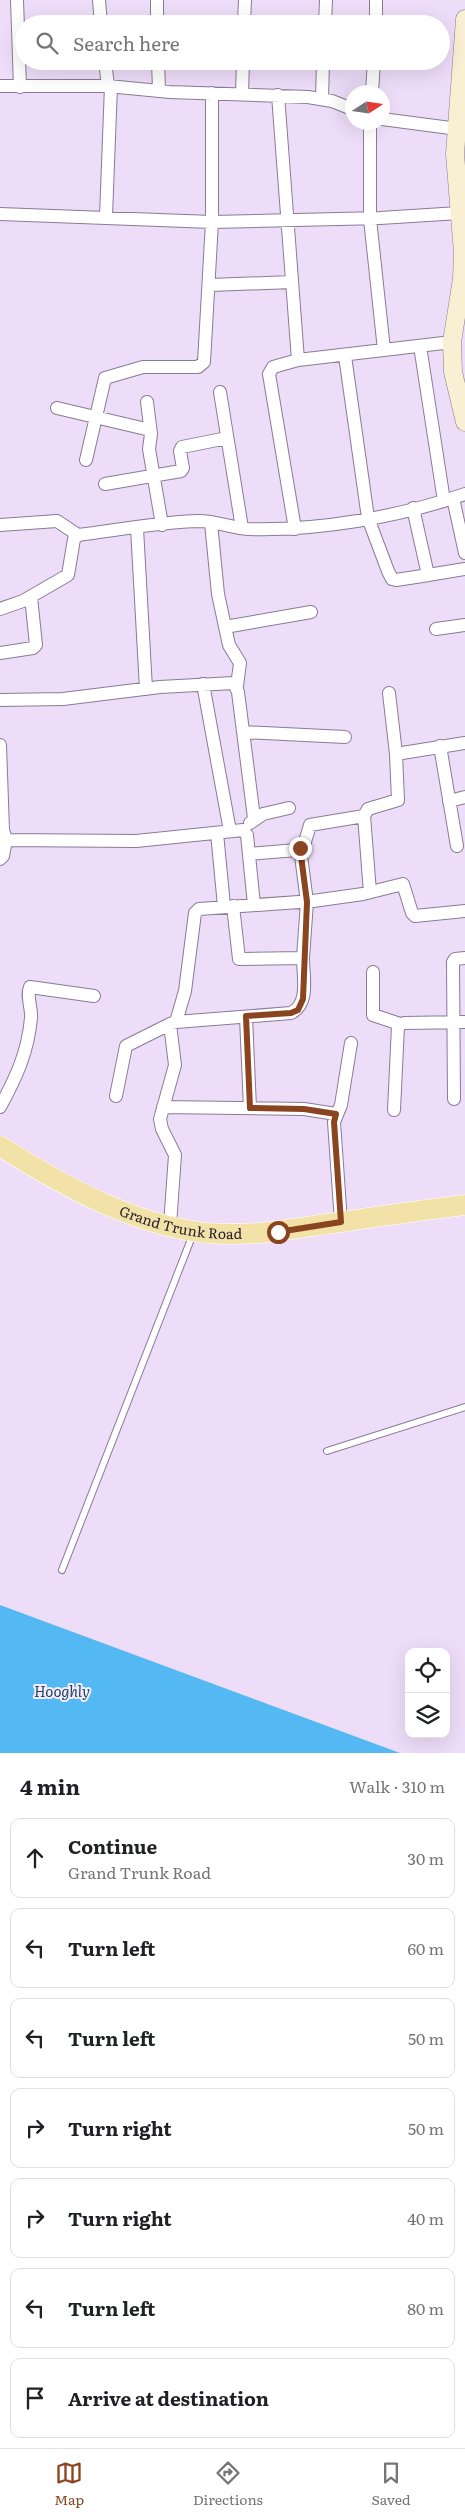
<!DOCTYPE html>
<meta charset="utf-8">
<style>
body{margin:0;font-family:Literata,serif;background:#f6f6f6;color:#202124}
.controls{position:absolute;right:15px;bottom:15px;display:grid;overflow:hidden;border-radius:10px;box-shadow:0 5px 20px #0002}
.controls button{width:45px;height:45px;display:grid;place-items:center;padding:0;border:0;border-bottom:1px solid #e0e0e0;background:#fff;color:#202124;font:25px sans-serif}
.compass{position:absolute;left:345px;top:85px;width:45px;height:45px;border-radius:50%;background:#fff;box-shadow:0 5px 20px #0002;rotate:78deg}
.stop{position:absolute;width:15px;height:15px;margin:-11px;border:4px solid #8b4420;border-radius:50%;background:#fff}
.stop.end{background:#8b4420;border-color:#fff;box-shadow:0 1px 5px #0008}
.list{margin:0;padding:0;list-style:none}
h2{display:flex;justify-content:space-between;align-items:center;height:65px;margin:0;padding:0 20px;font-size:21px}
h2 small{font-size:16px;font-weight:400;color:#757577}
.list li{display:grid;grid-template-columns:32px 1fr auto;gap:15px;align-items:center;box-sizing:border-box;height:80px;margin:0 10px 10px;padding:0 10px;border:1px solid #e0e0e0;border-radius:10px}
.list b{display:block;font-size:19px;white-space:nowrap}
.list p{margin:0;font-size:16px;white-space:nowrap;color:#757577}
.list em{font-size:16px;font-style:normal;color:#757577}
.icon{flex:none;width:28px;height:28px;fill:none;stroke:currentColor;stroke-width:2;stroke-linecap:round;stroke-linejoin:round}
.map{position:relative;flex:none;width:465px;height:1753px;overflow:hidden}
.search{position:absolute;background:#fff;box-shadow:0 5px 20px #0002;left:15px;right:15px;top:15px;height:55px;display:flex;align-items:center;gap:12px;box-sizing:border-box;padding:0 18px;border-radius:28px;color:#757577;font-size:19px}
.sheet{height:695px;background:#fff}
nav{display:flex;justify-content:space-around;align-items:center;box-sizing:border-box;height:70px;border-top:1px solid #e0e0e0;background:#fff;font-size:14px;color:#757577}
nav a{display:grid;justify-items:center;gap:2px}
nav .on{color:#8b4420}
.map>svg:first-child{display:block}
.water{fill:#54b9f3}
.lines{fill:none;stroke-linecap:round;stroke-linejoin:round}
.lane-casing{stroke:#8a7b94;stroke-width:8}
.street-casing{stroke:#8a7b94;stroke-width:14}
.secondary-casing{stroke:#8a7b94;stroke-width:19}
.primary-casing{stroke:#fff;stroke-width:21}
.lane{stroke:#fff;stroke-width:6}
.street{stroke:#fff;stroke-width:12}
.secondary{stroke:#f9f0d4;stroke-width:18}
.primary{stroke:#f3e2a8;stroke-width:20}
.route{stroke:#8b4420;stroke-width:6}
.labels{text-anchor:middle;stroke-width:4;stroke-linejoin:round;paint-order:stroke}
.street-label{font-size:14px;fill:#27212c;stroke:#f7edfe}
.water-label{font-size:15px;font-style:italic;fill:#1b455d;stroke:#f7edfe}
</style>
<div class="map">
<svg width="465" height="1753" viewBox="0 0 465 1753">
<rect width="100%" height="100%" fill="#eeddf9"/>
<!-- water -->
<path class="water" d="M0,1605L400,1753H0Z"/>
<g class="lines">
<defs>
<path id="lane" d="M327,1451L465,1407
M62,1570L193,1234"/>
<path id="street" d="M17,0L20,87
M99,0L101,24
M157,0V24
M244,21L282,24
M244,24L245,0
M325,24L326,0
M376,24V0
M105,61L108,86
M158,61L159,90
M0,86H108L170,92L308,97L332,101L352,109
M372,92L374,61
M242,94L243,61
M278,95L298,360L452,342
M322,99L323,61
M382,119L458,129
M370,122V219L384,350
M0,214L212,222L380,218L459,213
M106,216L111,86
M210,285L292,282
M420,346L444,501
M345,356L368,518L388,571L392,579L396,580L429,575
M220,392L242,528
M147,402L151,434L149,449L162,525
M57,408L150,430
M86,460L105,378L143,367H198L204,362L212,222V93
M105,484L181,471L183,468L180,451L182,447L227,438
M453,498L465,553
M413,508L428,575L465,569
M211,523L218,594L229,645L240,663L237,686
M0,525L57,521L78,535
M137,528L146,689
M295,529L269,374L273,367L298,360
M0,609L23,601L68,575L74,539L78,535C118,530 159,522 199,521C216,521 232,528 248,529C318,531 399,517 465,494
M225,627L311,612
M436,629L465,625
M0,653L33,648L36,645L31,597
M203,684L230,831
M389,693L396,754
M0,700L63,699L160,687L234,683L238,692L254,818
M243,732L345,737
M0,745L3,830L6,840L136,841L243,830L247,835L254,905
M440,746L457,846
M449,801L465,797
M250,823L263,814L289,808
M217,833L224,906
M249,854L297,850L304,845L310,825L364,816
M0,859L3,856L6,840
M370,892L364,816L368,809L398,800L396,754L465,743
M233,906L239,959L303,958L307,902L300,848
M373,972V1015L400,1024
M246,1017L250,1108
M176,1022L185,991L195,913L199,909L313,901L363,894L403,884L412,913L415,916L465,911
M116,1096L126,1046L170,1024
M454,1099L453,962L455,959L465,958
M0,1107C16,1078 28,1052 31,1018C32,1008 26,996 30,987L94,996
M163,1107L304,1109L336,1114
M394,1110L398,1026L404,1023L465,1022
M341,1222L334,1122L341,1105L351,1043
M170,1225L175,1155L162,1129L160,1119L175,1065L170,1024L176,1022L291,1013C310,1004 303,976 303,958"/>
<path id="secondary" d="M465,19L455,154L463,253L462,279L452,342L453,372L465,422"/>
<g id="primary">
<path id="s1" d="M0,1146C64,1187 145,1232 224,1234C264,1235 302,1227 341,1222C382,1216 424,1210 465,1205"/>
</g>
</defs>
<!-- lane casing -->
<use href="#lane" class="lane-casing"/>
<!-- street casing -->
<use href="#street" class="street-casing"/>
<!-- secondary casing -->
<use href="#secondary" class="secondary-casing"/>
<!-- primary casing -->
<use href="#primary" class="primary-casing"/>
<!-- lane -->
<use href="#lane" class="lane"/>
<!-- street -->
<use href="#street" class="street"/>
<!-- secondary -->
<use href="#secondary" class="secondary"/>
<!-- primary -->
<use href="#primary" class="primary"/>
</g>
<g class="lines">
<!-- route -->
<path class="route" d="M278,1232L341,1222L334,1122L336,1114L304,1109L250,1108L246,1016L291,1013L298,1010L303,999L307,902L300,848"/>
</g>
<g class="labels">
<!-- street labels -->
<g class="street-label">
<text dy="5" stroke="none"><textPath href="#s1" startOffset="199">Grand Trunk Road</textPath></text>
</g>
<!-- water labels -->
<g class="water-label">
<text x="62" y="1697">Hooghly</text>
</g>
</g>
</svg>
<div class="controls">
<button><svg class="icon" aria-label="locate" viewBox="0 0 24 24"><circle cx="12" cy="12" r="6"/><path d="M12 2v4M12 18v4M2 12h4M18 12h4"/></svg></button>
<button><svg class="icon" aria-label="layers" viewBox="0 0 24 24"><path d="M12 4l9 5-9 5-9-5zM3 14l9 5 9-5"/></svg></button>
</div>
<svg class="compass" viewBox="-18 -18 36 36"><path d="M0-13l5 13h-10z" fill="#e53935"/><path d="M0 13l5-13h-10z" fill="#757577"/></svg>
<div class="stop" style="left:278px;top:1232px"></div>
<div class="stop end" style="left:300px;top:848px"></div>
<div class="search"><svg class="icon" aria-label="search" viewBox="0 0 24 24"><circle cx="10" cy="10" r="6"/><path d="M15 15l6 6"/></svg>Search here</div>
</div>
<section class="sheet">
<h2>4 min<small>Walk · 310 m</small></h2>
<ul class="list">
<li><svg class="icon" aria-label="ahead" viewBox="0 0 24 24"><path d="M12 20V5M6 11l6-6 6 6"/></svg><div><b>Continue</b><p>Grand Trunk Road</p></div><em>30 m</em></li>
<li><svg class="icon" aria-label="left" viewBox="0 0 24 24"><path d="M17 20v-9H6M10 6l-5 5 5 5"/></svg><div><b>Turn left</b></div><em>60 m</em></li>
<li><svg class="icon" aria-label="left" viewBox="0 0 24 24"><path d="M17 20v-9H6M10 6l-5 5 5 5"/></svg><div><b>Turn left</b></div><em>50 m</em></li>
<li><svg class="icon" aria-label="right" viewBox="0 0 24 24"><path d="M7 20v-9h11M14 6l5 5-5 5"/></svg><div><b>Turn right</b></div><em>50 m</em></li>
<li><svg class="icon" aria-label="right" viewBox="0 0 24 24"><path d="M7 20v-9h11M14 6l5 5-5 5"/></svg><div><b>Turn right</b></div><em>40 m</em></li>
<li><svg class="icon" aria-label="left" viewBox="0 0 24 24"><path d="M17 20v-9H6M10 6l-5 5 5 5"/></svg><div><b>Turn left</b></div><em>80 m</em></li>
<li><svg class="icon" aria-label="arrive" viewBox="0 0 24 24"><path d="M6 21V4h12l-3 4 3 4H6"/></svg><div><b>Arrive at destination</b></div></li>
</ul>
</section>
<nav>
<a class="on"><svg class="icon" aria-label="map" viewBox="0 0 24 24"><path d="M3 6l6-2 6 2 6-2v14l-6 2-6-2-6 2zM9 4v14M15 6v14"/></svg>Map</a>
<a><svg class="icon" aria-label="directions" viewBox="0 0 24 24"><path d="M12 3l9 9-9 9-9-9zM9 14v-3h6M13 9l2 2-2 2"/></svg>Directions</a>
<a><svg class="icon" aria-label="saved" viewBox="0 0 24 24"><path d="M7 4h10v16l-5-4-5 4z"/></svg>Saved</a>
</nav>
